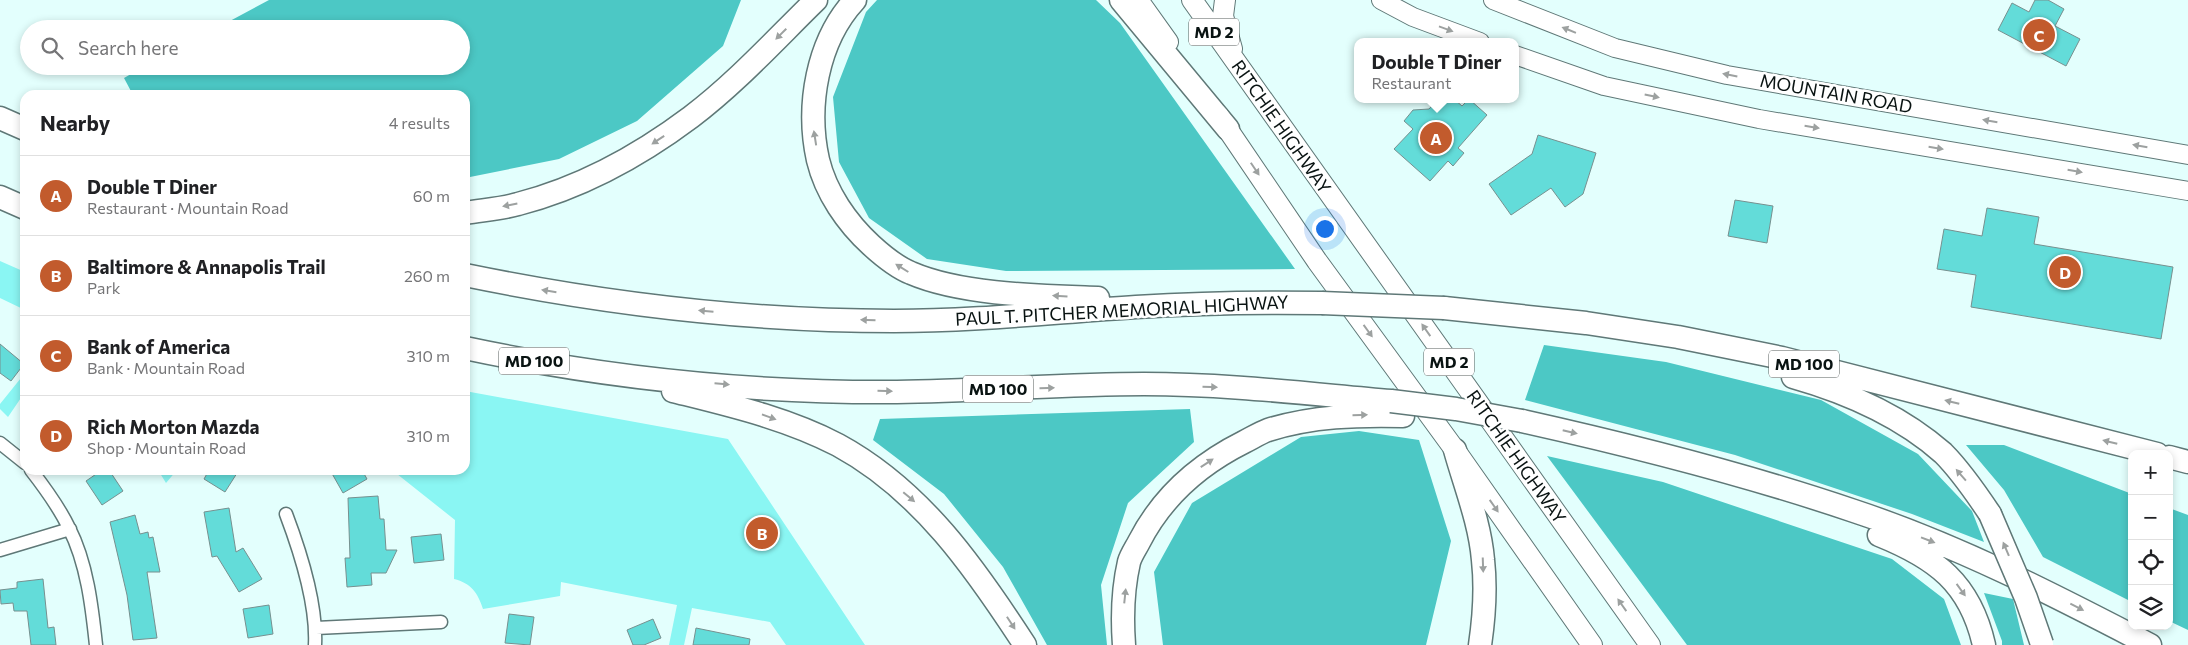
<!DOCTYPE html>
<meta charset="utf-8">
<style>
body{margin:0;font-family:Commissioner,sans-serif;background:#f2f2f2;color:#202124}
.controls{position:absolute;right:15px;bottom:15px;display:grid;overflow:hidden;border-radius:10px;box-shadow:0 2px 8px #0003}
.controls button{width:45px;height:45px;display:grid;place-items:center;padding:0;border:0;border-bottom:1px solid #e0e0e0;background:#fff;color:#202124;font:25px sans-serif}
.you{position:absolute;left:1324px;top:228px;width:18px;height:18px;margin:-12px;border:4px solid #fff;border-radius:50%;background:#1a73e8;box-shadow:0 0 0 8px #1a73e833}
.badge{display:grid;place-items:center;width:32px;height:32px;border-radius:50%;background:#c25b2d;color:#fff;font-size:16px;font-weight:700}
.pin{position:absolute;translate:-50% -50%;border:2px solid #fff;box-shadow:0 1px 5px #0006}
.popup{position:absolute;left:1354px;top:38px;width:165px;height:65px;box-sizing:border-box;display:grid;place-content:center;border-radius:10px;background:#fff;filter:drop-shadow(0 1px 4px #0005);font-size:16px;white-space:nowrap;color:#757577}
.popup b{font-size:19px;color:#202124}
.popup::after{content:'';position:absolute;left:50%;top:100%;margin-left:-10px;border:10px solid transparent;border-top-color:#fff}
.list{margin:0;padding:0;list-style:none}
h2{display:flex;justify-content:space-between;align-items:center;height:65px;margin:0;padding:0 20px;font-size:21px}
h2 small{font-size:16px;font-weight:400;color:#757577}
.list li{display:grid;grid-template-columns:32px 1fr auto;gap:15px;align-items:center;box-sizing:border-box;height:80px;padding:0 20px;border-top:1px solid #e0e0e0}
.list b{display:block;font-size:19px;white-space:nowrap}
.list p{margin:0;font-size:16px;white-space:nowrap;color:#757577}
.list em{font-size:16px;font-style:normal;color:#757577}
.icon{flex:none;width:28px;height:28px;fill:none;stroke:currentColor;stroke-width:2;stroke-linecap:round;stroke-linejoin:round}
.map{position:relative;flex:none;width:2188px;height:645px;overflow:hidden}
.search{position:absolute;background:#fff;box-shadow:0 2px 8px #0003;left:20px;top:20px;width:450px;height:55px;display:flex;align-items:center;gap:12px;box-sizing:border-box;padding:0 18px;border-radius:28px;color:#757577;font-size:19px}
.panel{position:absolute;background:#fff;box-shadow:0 2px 8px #0003;left:20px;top:90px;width:450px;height:385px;border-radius:15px}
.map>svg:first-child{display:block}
.green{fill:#8af6f3}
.forest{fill:#4cc8c5}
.building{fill:#63dcd9;stroke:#77908f}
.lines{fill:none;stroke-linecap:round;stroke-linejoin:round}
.street-casing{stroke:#5f7877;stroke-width:15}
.secondary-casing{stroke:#5f7877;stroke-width:20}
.primary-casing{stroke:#5f7877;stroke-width:22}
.highway-casing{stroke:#5f7877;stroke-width:25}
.street{stroke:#fff;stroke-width:12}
.secondary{stroke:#fff;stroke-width:18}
.primary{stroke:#fff;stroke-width:20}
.highway{stroke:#fff;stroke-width:22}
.highway-bridge-casing{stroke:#5f7877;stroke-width:25;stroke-linecap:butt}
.highway-bridge{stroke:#fff;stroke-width:22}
.oneway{fill:#9da1a0}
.labels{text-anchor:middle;stroke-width:5;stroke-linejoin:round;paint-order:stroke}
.shield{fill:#fff;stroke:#535a59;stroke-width:1}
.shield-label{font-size:16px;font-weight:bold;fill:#091312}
.street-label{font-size:18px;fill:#091312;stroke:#fff}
</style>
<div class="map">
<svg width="2188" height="645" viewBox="0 0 2188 645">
<rect width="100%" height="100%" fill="#e3fffd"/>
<!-- green -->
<path class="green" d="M0,261L25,272V310L0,298Z
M25,373V392L8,417L0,409V404Z
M465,391L728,439L865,645H786L770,622L692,608L684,645H669L677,605L561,582L560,596L483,609C478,593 471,583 454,579L455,520L392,470H465Z
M158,470H177L166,483Z"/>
<!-- forest -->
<path class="forest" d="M269,0H741L723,46L637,121L559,159L465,178V95H133L124,78L145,66H461V29H215Z
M877,0H1096L1120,23L1295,269L1006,271L927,259L869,218L839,162L833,97L866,12Z
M1544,345L1666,362L1821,400L1918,454L1972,511L1984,542L1912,514L1735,455L1525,400Z
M1190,409L1194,442L1128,503L1101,585L1107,645H1047L1003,567L944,494L873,440L880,419Z
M1359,431L1419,440L1451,541L1426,645H1163L1154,572L1192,503L1301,437Z
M1966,445H2004L2132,494V602L2043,557L2004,490Z
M1547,456L1663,482L1892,559L1944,599L1961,645H1687Z
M2169,508L2188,515V630L2169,621Z
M1984,593L2013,599L2024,645H2002V641Z"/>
<!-- building -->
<path class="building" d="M2035,0H2048L2064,9L2055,26L2080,39L2066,66L1998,30L2012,3L2029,12Z
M1438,99H1454L1462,106L1469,99L1487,115L1458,148L1464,153L1453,166L1448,161L1430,181L1394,149L1413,129L1404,121L1413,110L1429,109Z
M1538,135L1596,153L1583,194L1565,207L1551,188L1511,215L1489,184L1532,154Z
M1735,200L1773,206L1767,243L1728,236Z
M1987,208L2039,217L2034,244L2173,267L2161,339L1971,307L1976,275L1937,269L1944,229L1982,236Z
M0,344L24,364L11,381L0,373Z
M102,470H109L123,491L102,505L86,481Z
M209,470H239L225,492L204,479Z
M330,470H362L367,479L343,493Z
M378,496L380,519H384L386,550H397L386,573H371L372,585L347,587L345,558H350L348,498Z
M229,508L236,552L243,548L262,579L239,592L217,556L212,557L204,512Z
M135,515L140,534L148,532L149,538L153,537L160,572H147L157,638L133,640L127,595L110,522Z
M441,534L444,560L414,563L411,537Z
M43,579L48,628L54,627L56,645H31L27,611H14L13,603L1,604L0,590L17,588V582Z
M269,605L273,634L248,638L243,609Z
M509,614L534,617L530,645L505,643Z
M653,619L661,638L644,645H633L627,630Z
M696,628L750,639L749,645H693Z"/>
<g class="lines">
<defs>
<path id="street" d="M0,443L25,463
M31,470C45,488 59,507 69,528C87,563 92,607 96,645
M286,514C300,551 317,605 315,645
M0,550L70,529
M316,628L441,622"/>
<path id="secondary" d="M1381,0L1413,17L1480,42
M1493,0L1615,48L1727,75L2188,155
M1515,55L1604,86L1759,119L2188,191"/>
<path id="primary" d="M1138,0L1168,42
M1192,0L1650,645
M1225,0L1223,16L1232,49
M1218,115L1317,261L1455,450L1592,645"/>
<path id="highway" d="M855,0C817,41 806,106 818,160C826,193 847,223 871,245C883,256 896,267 911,273C962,295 1042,296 1098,298
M1121,0L1228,129
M0,118L25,129
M0,197L25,208
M465,213C482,210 501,209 518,204C580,188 639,156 691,117C736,83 775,40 816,0
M465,275C606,304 750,321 894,321C975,321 1056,312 1136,307C1198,303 1260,302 1322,303
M1444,308L1586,323L1678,337L1782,358L2157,454
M465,348C606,378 753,393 897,392C979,391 1062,384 1144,384C1227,384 1309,394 1391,401
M1793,377C1846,392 1901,416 1943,453C1961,471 1976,493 1990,514
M673,391C729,405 786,418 838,445C921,490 975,568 1025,645
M1522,421C1634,446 1745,474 1854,511C1957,545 2054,595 2150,645
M1455,450C1465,486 1480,523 1483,560C1486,587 1484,618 1480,645
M2169,457L2188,462
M1879,535C1936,558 1970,583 1984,645
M1124,645C1122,618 1123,588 1129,562C1131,555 1136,548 1139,542C1162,497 1200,464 1244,442C1252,438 1260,433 1268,430C1313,416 1357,415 1403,416"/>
</defs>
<!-- street casing -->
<use href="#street" class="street-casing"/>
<!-- secondary casing -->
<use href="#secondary" class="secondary-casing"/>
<!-- primary casing -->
<use href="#primary" class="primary-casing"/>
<!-- highway casing -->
<use href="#highway" class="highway-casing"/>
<!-- street -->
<use href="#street" class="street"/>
<!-- secondary -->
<use href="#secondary" class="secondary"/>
<!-- primary -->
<use href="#primary" class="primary"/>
<!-- highway -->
<use href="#highway" class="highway"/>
<defs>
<path id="highway-bridge" d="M1322,303L1444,308
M1391,401L1456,409L1522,421
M1990,514L2026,598L2042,644"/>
</defs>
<!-- highway-bridge casing -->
<use href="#highway-bridge" class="highway-bridge-casing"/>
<!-- highway-bridge -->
<use href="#highway-bridge" class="highway-bridge"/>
</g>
<!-- one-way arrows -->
<defs><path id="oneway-solid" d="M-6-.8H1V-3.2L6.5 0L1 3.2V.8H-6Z" transform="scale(1.25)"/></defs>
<g class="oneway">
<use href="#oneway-solid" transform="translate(1446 29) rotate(20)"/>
<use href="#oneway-solid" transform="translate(1569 30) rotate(-158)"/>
<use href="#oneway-solid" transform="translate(781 34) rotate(135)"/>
<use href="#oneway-solid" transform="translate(1730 75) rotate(-169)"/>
<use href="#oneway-solid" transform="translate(1652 96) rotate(12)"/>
<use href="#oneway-solid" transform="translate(1990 121) rotate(-170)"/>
<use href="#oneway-solid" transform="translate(1812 127) rotate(9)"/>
<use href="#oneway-solid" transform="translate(815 138) rotate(-99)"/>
<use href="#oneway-solid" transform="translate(658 140) rotate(146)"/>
<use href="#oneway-solid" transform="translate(2140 146) rotate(-170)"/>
<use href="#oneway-solid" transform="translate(1936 148) rotate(9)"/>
<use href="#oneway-solid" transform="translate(1255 169) rotate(56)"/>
<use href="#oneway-solid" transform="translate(2075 171) rotate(10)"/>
<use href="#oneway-solid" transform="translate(510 205) rotate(169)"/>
<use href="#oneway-solid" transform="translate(902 268) rotate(-148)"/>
<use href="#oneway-solid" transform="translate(549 291) rotate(-171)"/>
<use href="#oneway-solid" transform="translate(1060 296) rotate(-176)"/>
<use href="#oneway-solid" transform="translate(706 311) rotate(-175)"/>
<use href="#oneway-solid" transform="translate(868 320) rotate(-178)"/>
<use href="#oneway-solid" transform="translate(1426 330) rotate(-125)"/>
<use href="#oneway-solid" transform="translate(1368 331) rotate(54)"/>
<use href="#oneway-solid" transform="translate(722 384) rotate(5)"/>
<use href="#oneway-solid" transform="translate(1210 387) rotate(2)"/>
<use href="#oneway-solid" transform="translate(1047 388) rotate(-2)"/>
<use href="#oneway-solid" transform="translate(885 391) rotate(2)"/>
<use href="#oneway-solid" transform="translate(1952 402) rotate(-166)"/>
<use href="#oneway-solid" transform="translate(1360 415) rotate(-1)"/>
<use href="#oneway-solid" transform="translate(769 417) rotate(20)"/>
<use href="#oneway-solid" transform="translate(1570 432) rotate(13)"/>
<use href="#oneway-solid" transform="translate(2110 442) rotate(-166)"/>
<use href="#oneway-solid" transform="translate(1207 463) rotate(-33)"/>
<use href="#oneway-solid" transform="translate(1961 475) rotate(-131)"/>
<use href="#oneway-solid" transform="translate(909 497) rotate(40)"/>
<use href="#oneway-solid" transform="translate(1494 506) rotate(55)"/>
<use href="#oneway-solid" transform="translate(1928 540) rotate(21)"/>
<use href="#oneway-solid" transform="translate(2006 549) rotate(-113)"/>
<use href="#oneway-solid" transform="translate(1483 565) rotate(88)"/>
<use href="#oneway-solid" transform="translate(1961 590) rotate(54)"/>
<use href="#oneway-solid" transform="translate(1125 596) rotate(-84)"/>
<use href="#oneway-solid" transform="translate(1622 605) rotate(-125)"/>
<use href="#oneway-solid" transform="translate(2077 607) rotate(27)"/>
<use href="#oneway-solid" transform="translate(1011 623) rotate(57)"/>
</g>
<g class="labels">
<!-- shield labels -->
<g class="shield">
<rect x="1189" y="18.5" width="50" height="27" rx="4"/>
<rect x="499" y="347.5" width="70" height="27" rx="4"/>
<rect x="1424" y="348.5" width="50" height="27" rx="4"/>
<rect x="1769" y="350.5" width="70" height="27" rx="4"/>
<rect x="963" y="375.5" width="70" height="27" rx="4"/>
</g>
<g class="shield-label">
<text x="1214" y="38">MD 2</text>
<text x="534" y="367">MD 100</text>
<text x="1449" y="368">MD 2</text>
<text x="1804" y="370">MD 100</text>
<text x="998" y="395">MD 100</text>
</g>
<!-- street labels -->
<g class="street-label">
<text transform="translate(1836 94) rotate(10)" y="6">MOUNTAIN ROAD</text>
<text transform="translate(1281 127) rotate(55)" y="6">RITCHIE HIGHWAY</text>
<text transform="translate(1122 311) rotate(-3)" y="6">PAUL T. PITCHER MEMORIAL HIGHWAY</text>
<text transform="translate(1516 457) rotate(55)" y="6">RITCHIE HIGHWAY</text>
</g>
</g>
</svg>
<div class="controls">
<button>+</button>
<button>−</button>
<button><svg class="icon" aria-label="locate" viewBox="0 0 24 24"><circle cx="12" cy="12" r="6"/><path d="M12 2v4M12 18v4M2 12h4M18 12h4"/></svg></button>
<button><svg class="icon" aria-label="layers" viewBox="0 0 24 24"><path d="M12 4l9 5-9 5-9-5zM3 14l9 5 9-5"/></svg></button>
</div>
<div class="you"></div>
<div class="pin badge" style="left:1436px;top:138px">A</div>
<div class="popup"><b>Double T Diner</b>Restaurant</div>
<div class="pin badge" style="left:762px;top:533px">B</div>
<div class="pin badge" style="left:2039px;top:35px">C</div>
<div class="pin badge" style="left:2065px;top:272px">D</div>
<div class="search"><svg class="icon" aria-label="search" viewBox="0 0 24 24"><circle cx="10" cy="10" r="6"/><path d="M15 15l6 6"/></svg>Search here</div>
<section class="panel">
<h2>Nearby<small>4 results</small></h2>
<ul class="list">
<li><span class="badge">A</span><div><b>Double T Diner</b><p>Restaurant · Mountain Road</p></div><em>60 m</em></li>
<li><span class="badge">B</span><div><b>Baltimore &amp; Annapolis Trail</b><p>Park</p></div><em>260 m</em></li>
<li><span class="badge">C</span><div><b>Bank of America</b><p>Bank · Mountain Road</p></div><em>310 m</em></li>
<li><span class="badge">D</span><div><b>Rich Morton Mazda</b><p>Shop · Mountain Road</p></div><em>310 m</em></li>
</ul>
</section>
</div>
